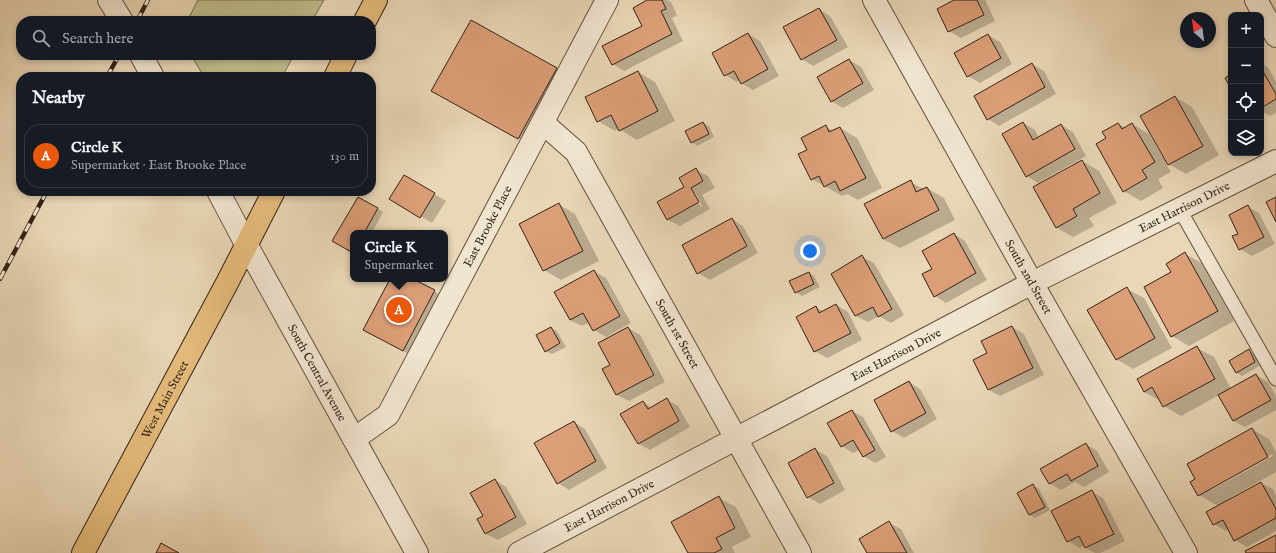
<!DOCTYPE html>
<meta charset="utf-8">
<style>
body{margin:0;font-family:"IM FELL English",serif;background:#242831;color:#f1f3f6}
.controls{position:absolute;right:12px;top:12px;display:grid;overflow:hidden;border-radius:8px;box-shadow:0 2px 6px #0003}
.controls button{width:36px;height:36px;display:grid;place-items:center;padding:0;border:0;border-bottom:1px solid #363941;background:#171b24;color:#f1f3f6;font:20px sans-serif}
.compass{position:absolute;left:1180px;top:12px;width:36px;height:36px;border-radius:50%;background:#171b24;box-shadow:0 2px 6px #0003;rotate:332deg}
.you{position:absolute;left:810px;top:251px;width:14px;height:14px;margin:-10px;border:3px solid #fff;border-radius:50%;background:#1a73e8;box-shadow:0 0 0 6px #1a73e833}
.badge{display:grid;place-items:center;width:26px;height:26px;border-radius:50%;background:#ea580c;color:#fff;font-size:13px;font-weight:700}
.pin{position:absolute;translate:-50% -50%;border:2px solid #fff;box-shadow:0 1px 4px #0006}
.popup{position:absolute;left:350px;top:230px;width:98px;height:52px;box-sizing:border-box;display:grid;place-content:center;border-radius:8px;background:#171b24;filter:drop-shadow(0 1px 3px #0005);font-size:13px;white-space:nowrap;color:#9ea1a6}
.popup b{font-size:15px;color:#f1f3f6}
.popup::after{content:'';position:absolute;left:50%;top:100%;margin-left:-8px;border:8px solid transparent;border-top-color:#171b24}
.list{margin:0;padding:0;list-style:none}
h2{display:flex;justify-content:space-between;align-items:center;height:52px;margin:0;padding:0 16px;font-size:17px}
h2 small{font-size:13px;font-weight:400;color:#9ea1a6}
.list li{display:grid;grid-template-columns:26px 1fr auto;gap:12px;align-items:center;box-sizing:border-box;height:64px;margin:0 8px 8px;padding:0 8px;border:1px solid #363941;border-radius:16px}
.list b{display:block;font-size:15px;white-space:nowrap}
.list p{margin:0;font-size:13px;white-space:nowrap;color:#9ea1a6}
.list em{font-size:13px;font-style:normal;color:#9ea1a6}
.icon{flex:none;width:22px;height:22px;fill:none;stroke:currentColor;stroke-width:2;stroke-linecap:round;stroke-linejoin:round}
.map{position:relative;flex:none;width:1276px;height:553px;overflow:hidden}
.search{position:absolute;background:#171b24;box-shadow:0 2px 6px #0003;left:16px;top:16px;width:360px;height:44px;display:flex;align-items:center;gap:10px;box-sizing:border-box;padding:0 14px;border-radius:16px;color:#9ea1a6;font-size:15px}
.panel{position:absolute;background:#171b24;box-shadow:0 2px 6px #0003;left:16px;top:72px;width:360px;height:124px;border-radius:16px}
.map>svg:first-child{display:block}
.green{fill:#bebc89;stroke:#786f50}
.shadow{fill:#0003;fill-rule:evenodd}
.building{fill:#dc9e77;stroke:#322217}
.lines{fill:none;stroke-linecap:round;stroke-linejoin:round}
.service-casing{stroke:#604f3f;stroke-width:15}
.minor-casing{stroke:#604f3f;stroke-width:24}
.tertiary-casing{stroke:#604f3f;stroke-width:24}
.primary-casing{stroke:#322217;stroke-width:24}
.service{stroke:#f1e5d0;stroke-width:13}
.minor{stroke:#f1e5d0;stroke-width:22}
.tertiary{stroke:#f1e5d0;stroke-width:22}
.primary{stroke:#e5bc7b;stroke-width:22}
.rail-casing{stroke:#322217;stroke-width:4.5}
.rail{stroke:#f1e5d0;stroke-width:3;stroke-dasharray:9;stroke-linecap:butt}
.labels{text-anchor:middle;stroke-width:3.5;stroke-linejoin:round;paint-order:stroke}
.street-label{font-size:12px;fill:#322217;stroke:#f1e5d0}
</style>
<div class="map">
<svg width="1276" height="553" viewBox="0 0 1276 553">
<rect width="100%" height="100%" fill="#ead7b6"/>
<filter id="stains"><feTurbulence type="fractalNoise" baseFrequency=".005" numOctaves="4"/><feColorMatrix values="0 0 0 0 .2 0 0 0 0 .09 0 0 0 0 .02 0 0 0 .5 -.17"/></filter>
<radialGradient id="worn" r=".72"><stop offset=".6" stop-color="#630" stop-opacity="0"/><stop offset="1" stop-color="#630" stop-opacity=".3"/></radialGradient>
<!-- green -->
<path class="green" d="M198,0H324L312,21H187Z
M191,55H294L282,77H204Z"/>
<!-- shadow -->
<path class="shadow" d="M649,0H667L671,2L677,15L672,18L683,41L624,71L613,64L643,26Z
M956,0H985L995,21L961,38L949,31Z
M819,9L830,16L848,47L813,66L802,59Z
M748,34L760,41L779,76L753,90L741,83L740,80L737,82L725,75Z
M988,35L1000,42L1012,64L980,83L968,76Z
M849,60L861,67L874,90L843,108L831,101Z
M1032,64L1044,71L1056,94L999,126L988,119Z
M1261,64L1268,67L1276,82V113L1270,116L1261,111Z
M557,69L578,81L539,150L454,103Z
M638,72L655,82L675,121L637,140L619,129L615,131L598,121Z
M1175,97L1192,107L1219,155L1186,174L1165,162L1171,172L1158,179L1163,188L1141,201L1124,191L1107,138L1118,124L1126,128L1132,124L1149,134L1162,156L1164,155Z
M703,123L709,126L714,137L697,146L692,142Z
M1023,123L1035,130L1039,138L1061,125L1073,132L1086,156L1038,183L1027,176Z
M826,127L834,131L840,128L857,138L882,188L858,200L847,194L842,196L812,179L809,150Z
M1082,161L1099,171L1117,203L1089,218L1094,226L1073,237L1057,228L1034,188Z
M696,170L708,176L715,188L702,195L710,209L680,226L668,220L658,202L685,187ZM693,194H696L702,206L701,207Z
M404,176L446,201L432,223L390,198Z
M910,182L924,189L927,188L944,198L955,220L900,248L883,239Z
M358,198L383,212L372,233H353V252L333,241Z
M558,204L575,214L599,261L561,280L544,270Z
M1248,207L1259,213L1275,244L1252,256L1240,249L1239,234Z
M732,219L743,226L758,253L710,280L698,273Z
M954,234L965,241L987,280L946,303L935,296L933,269Z
M1185,254L1202,263L1234,321L1189,346L1172,336V272Z
M862,257L874,263L904,315L891,323L879,316L868,322L856,316L832,274Z
M594,271L606,278L631,323L606,337L594,330L590,322L582,326L570,320Z
M809,273L814,276L820,287L802,296L796,292Z
M391,279H411L452,301L420,360L364,330Z
M1127,289L1144,298L1172,348L1133,369L1116,359Z
M836,305L848,312L862,340L827,358L815,351L816,307L824,312Z
M1012,327L1024,334L1044,375L1000,396L989,390L988,354Z
M551,328L557,331L566,347L552,354L546,351Z
M628,328L640,335L665,382L629,401L617,395L604,370L611,366Z
M1197,348L1214,357L1231,389L1256,375L1268,382L1276,396V410L1245,427L1233,421L1219,395L1181,416L1164,406L1161,401L1144,392Z
M1249,351L1254,354L1261,365L1242,376L1236,372Z
M909,382L920,389L937,419L904,438L892,431Z
M667,400L678,406L690,427L650,450L639,444L622,414L643,402L652,408Z
M852,411L863,417L886,457L875,463L863,456L860,450L853,453L842,446Z
M574,422L585,429L607,468L569,490L558,483Z
M1252,429L1269,439L1276,452V472L1231,497L1232,498L1261,483L1273,489L1276,496V531L1247,547L1235,540L1229,529L1226,531L1214,524L1218,506L1199,495ZM1272,454L1273,456L1211,490V488Z
M1086,444L1097,451L1109,472L1084,487L1075,482L1061,490L1049,483Z
M815,450L827,456L845,490L820,504L808,497Z
M495,480L506,487L527,524L498,540L486,534L478,520L485,516Z
M1033,485L1039,489L1050,510L1035,518L1030,515L1019,493Z
M1092,492L1103,498L1125,541L1100,553H1095L1086,548L1085,545L1080,548L1068,541Z
M719,498L736,507L751,537L732,547L735,553H689Z
M889,523L901,529L914,553H868Z"/>
<!-- building -->
<path class="building" d="M647,0H662L666,9L661,11L672,34L612,65L602,46L642,26L633,8Z
M954,0H977L984,15L948,32L937,9Z
M819,8L837,40L801,60L783,27Z
M471,20L557,68L518,139L431,91Z
M748,33L768,69L741,84L734,71L724,76L712,53Z
M988,34L1001,58L967,77L954,53Z
M849,59L863,83L831,102L817,77Z
M1032,63L1045,87L987,120L974,96Z
M1261,68L1276,94V99L1261,108Z
M638,71L658,111L619,131L611,115L597,122L585,97Z
M1231,74V89L1225,78Z
M1175,96L1203,146L1168,165L1140,116Z
M703,122L709,134L691,143L685,131Z
M1023,122L1033,140L1061,124L1075,149L1026,177L1002,134Z
M1118,123L1122,129L1132,123L1155,162L1142,170L1147,178L1123,192L1096,144L1106,138L1102,132Z
M826,125L829,132L840,127L866,178L840,191L835,181L824,187L819,176L811,180L798,154L807,150L801,138Z
M1082,160L1100,193L1073,209L1077,216L1056,228L1033,187Z
M696,168L703,181L691,188L699,202L667,220L657,202L684,187L679,178Z
M404,175L435,193L420,218L389,199Z
M911,180L916,192L927,187L939,210L883,239L864,204Z
M358,197L378,208L364,233H353V253L332,241Z
M1276,197V222L1266,202Z
M559,203L583,251L543,271L519,224Z
M1248,205L1264,237L1239,250L1232,236L1238,234L1229,215Z
M732,218L747,246L697,274L682,245Z
M954,233L976,273L934,297L922,274L932,269L922,251Z
M1185,252L1218,311L1171,337L1144,287L1171,272L1166,264Z
M862,255L892,309L878,317L873,307L855,316L831,274Z
M594,270L620,316L593,331L583,313L570,320L554,292Z
M809,272L814,284L795,293L789,281Z
M390,279H413L435,290L403,351L363,330Z
M1127,287L1155,338L1116,360L1087,310Z
M836,304L851,333L814,352L796,317L816,306L819,313Z
M1012,326L1033,368L988,390L973,360L987,353L981,341Z
M551,327L560,343L545,352L536,335Z
M628,327L654,375L616,395L602,369L610,365L598,343Z
M1197,346L1215,379L1163,407L1152,387L1144,392L1137,379Z
M1249,349L1255,362L1236,373L1229,361Z
M1256,374L1271,400L1233,421L1218,395Z
M909,381L926,413L891,432L874,400Z
M667,398L679,421L638,444L620,414L643,401L648,409Z
M852,410L875,450L863,457L853,440L841,447L827,423Z
M574,421L596,461L557,484L534,443Z
M1252,428L1268,457L1198,496L1190,482L1195,479L1187,464Z
M1086,443L1098,466L1071,481L1067,474L1049,484L1040,469Z
M815,448L834,483L807,498L788,463Z
M495,479L516,517L485,534L477,519L483,516L470,493Z
M1261,482L1276,509V518L1234,541L1223,520L1213,525L1206,512Z
M1033,484L1045,507L1029,515L1017,493Z
M1092,490L1114,534L1085,548L1079,536L1067,542L1051,511Z
M719,496L735,528L716,538L722,549L714,553H688L671,522Z
M889,521L907,553H867L859,539Z
M1276,535V553H1246L1245,551Z
M161,543L179,553H156Z"/>
<g class="lines">
<defs>
<path id="service" d="M1180,210L1276,379"/>
<g id="minor">
<path id="s1" d="M874,0L1032,283L1186,553"/>
<path d="M1256,0L1276,36"/>
<path id="s2" d="M543,123L576,152L800,553"/>
<path id="s3" d="M354,439L388,415L607,0"/>
<path id="s4" d="M519,553L1032,283L1276,161"/>
</g>
<g id="tertiary">
<path d="M109,0L122,21"/>
<path d="M141,55L153,77"/>
<path id="s5" d="M218,191L246,244L417,553"/>
</g>
<g id="primary">
<path d="M365,21L376,0"/>
<path d="M335,77L346,55"/>
<path id="s6" d="M83,553L227,283L274,191"/>
</g>
</defs>
<!-- service casing -->
<use href="#service" class="service-casing"/>
<!-- minor casing -->
<use href="#minor" class="minor-casing"/>
<!-- tertiary casing -->
<use href="#tertiary" class="tertiary-casing"/>
<!-- primary casing -->
<use href="#primary" class="primary-casing"/>
<!-- service -->
<use href="#service" class="service"/>
<!-- minor -->
<use href="#minor" class="minor"/>
<!-- tertiary -->
<use href="#tertiary" class="tertiary"/>
<!-- primary -->
<use href="#primary" class="primary"/>
<defs>
<path id="rail" d="M137,21L148,0
M107,77L119,55
M0,279L47,191"/>
</defs>
<!-- rail casing -->
<use href="#rail" class="rail-casing"/>
<!-- rail -->
<use href="#rail" class="rail"/>
</g>
<g class="labels">
<!-- street labels -->
<g class="street-label">
<text dy="4" stroke="none"><textPath href="#s4" startOffset="750">East Harrison Drive</textPath></text>
<text dy="4" stroke="none"><textPath href="#s3" startOffset="255">East Brooke Place</textPath></text>
<text dy="4" stroke="none"><textPath href="#s1" startOffset="317">South 2nd Street</textPath></text>
<text dy="4" stroke="none"><textPath href="#s2" startOffset="252">South 1st Street</textPath></text>
<text dy="4" stroke="none"><textPath href="#s4" startOffset="426">East Harrison Drive</textPath></text>
<text dy="4" stroke="none"><textPath href="#s5" startOffset="207">South Central Avenue</textPath></text>
<text dy="4" stroke="none"><textPath href="#s6" startOffset="174">West Main Street</textPath></text>
<text dy="4" stroke="none"><textPath href="#s4" startOffset="102">East Harrison Drive</textPath></text>
</g>
</g>
<rect width="100%" height="100%" filter="url(#stains)"/>
<rect width="100%" height="100%" fill="url(#worn)"/>
</svg>
<div class="controls">
<button>+</button>
<button>−</button>
<button><svg class="icon" aria-label="locate" viewBox="0 0 24 24"><circle cx="12" cy="12" r="6"/><path d="M12 2v4M12 18v4M2 12h4M18 12h4"/></svg></button>
<button><svg class="icon" aria-label="layers" viewBox="0 0 24 24"><path d="M12 4l9 5-9 5-9-5zM3 14l9 5 9-5"/></svg></button>
</div>
<svg class="compass" viewBox="-18 -18 36 36"><path d="M0-13l5 13h-10z" fill="#e53935"/><path d="M0 13l5-13h-10z" fill="#9ea1a6"/></svg>
<div class="you"></div>
<div class="pin badge" style="left:399px;top:310px">A</div>
<div class="popup"><b>Circle K</b>Supermarket</div>
<div class="search"><svg class="icon" aria-label="search" viewBox="0 0 24 24"><circle cx="10" cy="10" r="6"/><path d="M15 15l6 6"/></svg>Search here</div>
<section class="panel">
<h2>Nearby<small></small></h2>
<ul class="list">
<li><span class="badge">A</span><div><b>Circle K</b><p>Supermarket · East Brooke Place</p></div><em>130 m</em></li>
</ul>
</section>
</div>
